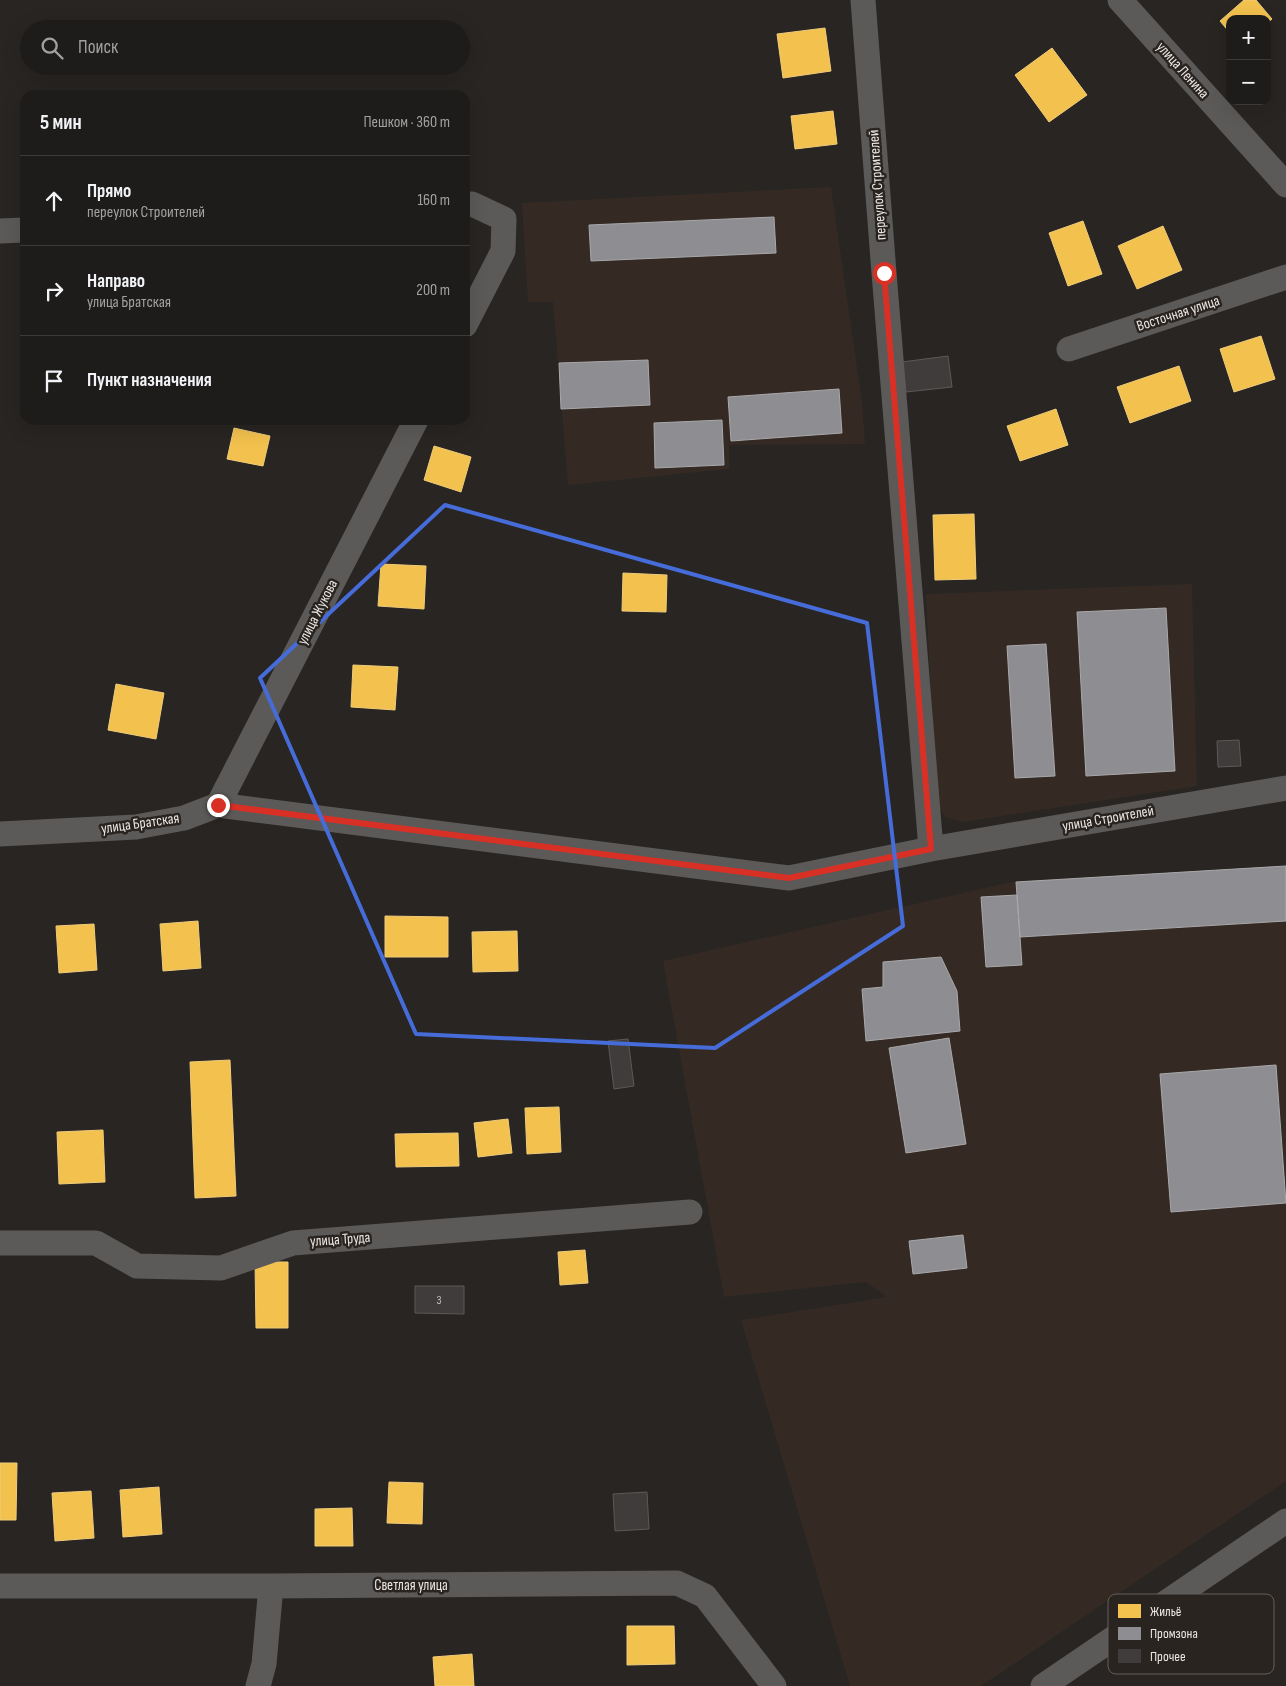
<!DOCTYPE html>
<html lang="ru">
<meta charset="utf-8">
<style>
body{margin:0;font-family:"Sofia Sans Condensed",sans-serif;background:#262523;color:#f1f3f6}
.controls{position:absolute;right:15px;top:15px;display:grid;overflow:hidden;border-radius:10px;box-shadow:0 5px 20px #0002}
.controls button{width:45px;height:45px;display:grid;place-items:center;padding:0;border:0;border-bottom:1px solid #3c3a39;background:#1e1c1a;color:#f1f3f6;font:25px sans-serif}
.stop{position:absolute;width:15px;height:15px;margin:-11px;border:4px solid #d93025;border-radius:50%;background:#fff}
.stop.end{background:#d93025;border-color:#fff;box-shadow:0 1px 5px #0008}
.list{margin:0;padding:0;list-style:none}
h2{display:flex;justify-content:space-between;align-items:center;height:65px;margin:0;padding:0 20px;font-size:21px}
h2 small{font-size:16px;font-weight:400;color:#a1a1a2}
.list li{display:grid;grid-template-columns:32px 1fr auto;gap:15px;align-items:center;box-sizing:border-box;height:90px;padding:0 20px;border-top:1px solid #3c3a39}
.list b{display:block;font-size:19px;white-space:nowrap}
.list p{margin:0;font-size:16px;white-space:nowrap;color:#a1a1a2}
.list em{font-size:16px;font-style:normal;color:#a1a1a2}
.icon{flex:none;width:28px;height:28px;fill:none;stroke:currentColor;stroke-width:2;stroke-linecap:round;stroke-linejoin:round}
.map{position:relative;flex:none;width:1286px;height:1686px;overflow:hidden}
.search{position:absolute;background:#1e1c1a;box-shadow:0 5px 20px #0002;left:20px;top:20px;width:450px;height:55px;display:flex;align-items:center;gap:12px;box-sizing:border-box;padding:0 18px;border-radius:28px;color:#a1a1a2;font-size:19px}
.panel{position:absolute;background:#1e1c1a;box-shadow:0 5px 20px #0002;left:20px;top:90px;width:450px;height:335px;border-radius:15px}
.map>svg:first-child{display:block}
.built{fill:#342a23}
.homes{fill:#f2c14e;stroke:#f0cc7b}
.industry{fill:#8d8d92;stroke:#a9a8aa}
.building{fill:#3f3c3b;stroke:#5c5958}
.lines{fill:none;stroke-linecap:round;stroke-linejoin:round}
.minor{stroke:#5c5a59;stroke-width:25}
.route{stroke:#d93025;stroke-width:6}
.marked{fill:none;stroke:#466cda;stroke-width:4;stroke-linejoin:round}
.labels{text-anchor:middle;stroke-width:5;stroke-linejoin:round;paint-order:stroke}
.number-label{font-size:12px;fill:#bfbcb9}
.street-label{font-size:15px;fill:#eae6e3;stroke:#2a2420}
.key{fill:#2a2420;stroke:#645e5a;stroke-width:1}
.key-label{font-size:14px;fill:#eae6e3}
</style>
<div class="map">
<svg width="1286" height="1686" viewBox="0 0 1286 1686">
<rect width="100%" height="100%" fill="#282522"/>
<!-- built -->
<path class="built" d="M831,187L862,402L865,444L729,445V469L568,485L553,302H528L522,203Z
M1192,584L1197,786L963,822L945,817L936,803L926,594Z
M1286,866V1481L981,1686H850L741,1320L887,1297L866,1282L724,1297L663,961L1016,881Z"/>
<!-- homes -->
<path class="homes" d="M1244,0H1256L1272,19L1267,23V19H1230V33L1220,21Z
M825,28L831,71L783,78L777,34Z
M1052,48L1087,95L1049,122L1015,75Z
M833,111L837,144L795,149L791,116Z
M1083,221L1102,274L1068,286L1049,233Z
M1163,226L1182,270L1137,289L1118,246Z
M1261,336L1275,379L1234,392L1220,349Z
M1179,366L1191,401L1130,423L1117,387Z
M1056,409L1068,445L1020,461L1007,426Z
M234,428L270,436L263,466L227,459Z
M434,446L471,457L461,492L424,480Z
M974,514L976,579L935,580L933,515Z
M381,564L426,566L424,609L378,606Z
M623,573L667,575L666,612L622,611Z
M353,665L398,667L395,710L351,707Z
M116,684L164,693L156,739L108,730Z
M385,916L448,917V957H385Z
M198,921L201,968L163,971L160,924Z
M94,924L97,970L59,973L56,926Z
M517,931L518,971L473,972L472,932Z
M230,1060L236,1196L195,1198L190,1062Z
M559,1107L561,1152L527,1154L525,1108Z
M508,1119L512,1153L478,1157L474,1123Z
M103,1130L105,1182L59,1184L57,1132Z
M458,1133L459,1166L396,1167L395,1134Z
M585,1250L588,1283L560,1285L558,1252Z
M255,1262H288V1328H256Z
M0,1463H17L16,1520H0Z
M389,1482L423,1483L422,1524L387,1523Z
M159,1487L162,1534L123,1537L120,1490Z
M91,1491L94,1538L55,1541L52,1493Z
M352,1508L353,1546H315V1509Z
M627,1626H674L675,1664L627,1665Z
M472,1654L474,1686H435L433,1657Z"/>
<!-- industry -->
<path class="industry" d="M774,217L776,253L591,261L589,225Z
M648,360L650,405L561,409L559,363Z
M839,389L842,433L731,441L728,397Z
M722,420L724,465L655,468L654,423Z
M1166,608L1175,771L1086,776L1077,612Z
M1046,644L1055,776L1015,778L1007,646Z
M1286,866V921L1020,937L1016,882Z
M1017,895L1022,965L986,967L981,897Z
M941,957L957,991L960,1031L866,1041L862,989L883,987V962Z
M949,1038L966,1144L906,1153L889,1048Z
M1276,1065L1286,1203L1171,1212L1160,1074Z
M963,1235L967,1268L913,1274L909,1241Z"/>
<!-- building -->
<path class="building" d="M948,356L952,387L906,392L902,362Z
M1239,740L1241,766L1218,767L1217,741Z
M628,1039L634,1086L614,1089L608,1041Z
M415,1286H464V1314L415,1313Z
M647,1492L649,1529L615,1531L613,1494Z"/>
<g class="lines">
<!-- minor -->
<path class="minor" d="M863,0L884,273L931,849
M1120,0L1286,185
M465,204H472L504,219L503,251L465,325
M0,231L25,230
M1069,349L1286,277
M218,805L416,420
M0,834L136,827L184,818L218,805L789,878L931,849L1286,788
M0,1243H96L137,1266L221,1268L293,1243L690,1212
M0,1586H271L677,1583L705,1596L774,1686
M258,1686L264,1664L271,1586
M1043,1686L1286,1521"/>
</g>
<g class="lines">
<!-- route -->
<path class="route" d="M218,805L789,878L931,849L884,273"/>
</g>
<!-- marked area -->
<path class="marked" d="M445,505L867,623L903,926L715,1048L416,1034L260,678Z"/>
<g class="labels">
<!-- number labels -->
<g class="number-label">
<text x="439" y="1304">3</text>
</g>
<!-- street labels -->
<g class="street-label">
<text transform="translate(1183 70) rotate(48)" y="5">улица Ленина</text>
<text transform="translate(877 185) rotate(-94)" y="5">переулок Строителей</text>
<text transform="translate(1178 313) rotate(-18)" y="5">Восточная улица</text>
<text transform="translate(317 612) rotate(-63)" y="5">улица Жукова</text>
<text transform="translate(1108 818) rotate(-10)" y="5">улица Строителей</text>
<text transform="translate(140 823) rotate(-8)" y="5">улица Братская</text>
<text transform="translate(340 1239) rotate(-4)" y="5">улица Труда</text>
<text x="411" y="1590">Светлая улица</text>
</g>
</g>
<!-- legend -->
<rect x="1108" y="1594" width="166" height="80" rx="8" class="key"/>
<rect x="1118" y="1604" width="23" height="14" fill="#f2c14e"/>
<rect x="1118" y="1627" width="23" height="13" fill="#8d8d92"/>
<rect x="1118" y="1649" width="23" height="14" fill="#3f3c3b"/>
<g class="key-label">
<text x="1150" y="1616">Жильё</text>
<text x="1150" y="1638">Промзона</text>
<text x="1150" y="1661">Прочее</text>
</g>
</svg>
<div class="controls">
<button>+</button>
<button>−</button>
</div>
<div class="stop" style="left:884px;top:273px"></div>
<div class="stop end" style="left:218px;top:805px"></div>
<div class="search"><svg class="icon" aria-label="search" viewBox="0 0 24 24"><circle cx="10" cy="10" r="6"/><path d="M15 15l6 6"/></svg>Поиск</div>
<section class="panel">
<h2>5 мин<small>Пешком · 360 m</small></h2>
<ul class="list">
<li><svg class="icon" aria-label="ahead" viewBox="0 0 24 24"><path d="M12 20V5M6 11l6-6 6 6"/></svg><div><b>Прямо</b><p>переулок Строителей</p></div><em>160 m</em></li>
<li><svg class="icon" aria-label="right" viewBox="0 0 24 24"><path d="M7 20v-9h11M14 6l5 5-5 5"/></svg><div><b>Направо</b><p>улица Братская</p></div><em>200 m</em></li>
<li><svg class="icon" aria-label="arrive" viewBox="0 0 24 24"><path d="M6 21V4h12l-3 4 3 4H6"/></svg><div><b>Пункт назначения</b></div></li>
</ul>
</section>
</div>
